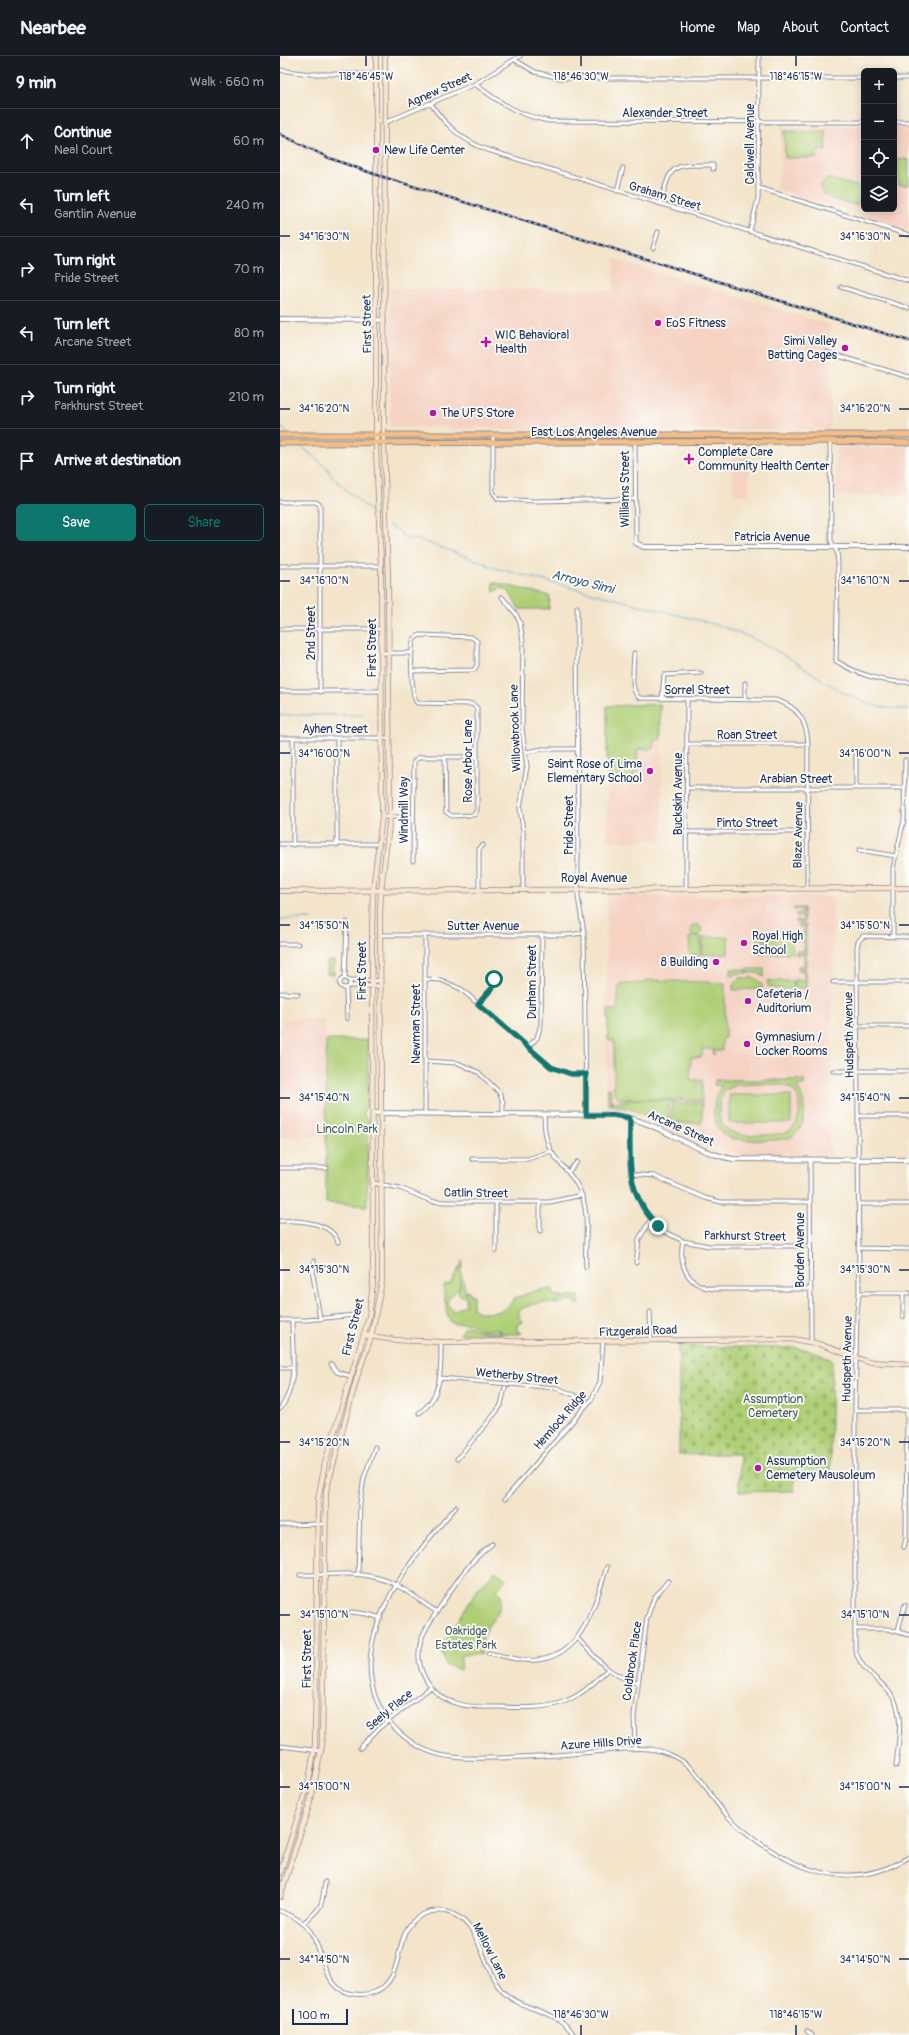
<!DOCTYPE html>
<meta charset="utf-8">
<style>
body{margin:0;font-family:Pangolin,sans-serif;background:#20242c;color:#f1f3f6}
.controls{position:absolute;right:12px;top:12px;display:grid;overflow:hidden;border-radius:6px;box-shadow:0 2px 10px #0003}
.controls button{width:36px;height:36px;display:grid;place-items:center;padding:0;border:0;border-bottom:1px solid #363941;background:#171b24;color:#f1f3f6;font:20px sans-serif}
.scale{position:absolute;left:12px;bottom:10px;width:56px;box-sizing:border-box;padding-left:4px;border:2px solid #1b2f5e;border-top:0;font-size:11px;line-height:14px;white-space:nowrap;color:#1b2f5e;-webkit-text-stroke:3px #fdfcf7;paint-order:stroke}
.stop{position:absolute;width:12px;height:12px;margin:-9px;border:3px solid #0f766e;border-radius:50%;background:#fff}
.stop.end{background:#0f766e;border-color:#fff;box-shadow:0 1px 4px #0008}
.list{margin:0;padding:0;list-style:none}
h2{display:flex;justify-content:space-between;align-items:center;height:52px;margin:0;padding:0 16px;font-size:17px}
h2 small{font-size:13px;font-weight:400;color:#9ea1a6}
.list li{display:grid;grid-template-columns:26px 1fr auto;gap:12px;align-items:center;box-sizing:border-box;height:64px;padding:0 16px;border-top:1px solid #363941}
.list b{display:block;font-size:15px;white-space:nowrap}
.list p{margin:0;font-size:13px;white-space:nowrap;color:#9ea1a6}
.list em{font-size:13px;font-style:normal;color:#9ea1a6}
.actions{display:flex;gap:8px;padding:12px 16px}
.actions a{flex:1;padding:9px 0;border:1px solid #0f766e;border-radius:6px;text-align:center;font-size:14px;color:#0f766e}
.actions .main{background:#0f766e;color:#fff}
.icon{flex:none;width:22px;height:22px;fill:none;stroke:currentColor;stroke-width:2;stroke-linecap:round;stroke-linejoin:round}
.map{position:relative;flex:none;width:629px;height:1979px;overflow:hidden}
header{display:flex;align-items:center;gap:24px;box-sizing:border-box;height:56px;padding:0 20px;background:#171b24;border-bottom:1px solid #363941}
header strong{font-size:19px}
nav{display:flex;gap:22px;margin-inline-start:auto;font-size:14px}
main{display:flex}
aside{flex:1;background:#171b24}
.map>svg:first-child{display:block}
.built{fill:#f5d2c2}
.green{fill:#afcf76;stroke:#657f6a;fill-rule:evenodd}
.cemetery{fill:url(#cemetery-stones);stroke:#657f6a}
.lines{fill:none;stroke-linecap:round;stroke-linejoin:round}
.stream{stroke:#50a6cc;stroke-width:1}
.minor-casing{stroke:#878a94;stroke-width:5}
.tertiary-casing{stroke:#878a94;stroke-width:6}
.secondary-casing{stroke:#878a94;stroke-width:6}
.primary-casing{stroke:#878a94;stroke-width:7}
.minor{stroke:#fff;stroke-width:3}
.tertiary{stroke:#fff;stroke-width:4}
.secondary{stroke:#fbe5cf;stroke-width:4.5}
.primary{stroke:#f6be87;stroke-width:5}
.rail-casing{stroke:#1b2f5e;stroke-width:2.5}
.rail{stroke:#fdfcf7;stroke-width:1;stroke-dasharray:3;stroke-linecap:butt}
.route{stroke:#0f766e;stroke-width:5}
.ticks{fill:none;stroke:#1b2f5e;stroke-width:1.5}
.poi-dot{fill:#b5179e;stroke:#fdfcf7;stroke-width:1.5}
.labels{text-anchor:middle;stroke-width:3.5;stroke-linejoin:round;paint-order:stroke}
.street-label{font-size:12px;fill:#1b2f5e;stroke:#fdfcf7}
.poi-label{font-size:12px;fill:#1b2f5e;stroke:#fdfcf7;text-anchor:start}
.park-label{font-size:12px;fill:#475f65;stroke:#fdfcf7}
.water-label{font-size:13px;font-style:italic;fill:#305f8a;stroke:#fdfcf7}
.ticks-label{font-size:10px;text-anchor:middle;fill:#1b2f5e;stroke:#fdfcf7;stroke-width:3.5;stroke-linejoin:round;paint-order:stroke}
</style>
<header>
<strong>Nearbee</strong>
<nav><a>Home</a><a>Map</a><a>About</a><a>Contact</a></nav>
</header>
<main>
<aside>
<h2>9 min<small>Walk · 660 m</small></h2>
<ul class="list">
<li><svg class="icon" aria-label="ahead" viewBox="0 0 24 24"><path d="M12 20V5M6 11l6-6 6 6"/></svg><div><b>Continue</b><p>Neal Court</p></div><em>60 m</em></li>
<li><svg class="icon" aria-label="left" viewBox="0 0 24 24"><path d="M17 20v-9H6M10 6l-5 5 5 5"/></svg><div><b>Turn left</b><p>Gantlin Avenue</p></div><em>240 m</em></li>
<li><svg class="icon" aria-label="right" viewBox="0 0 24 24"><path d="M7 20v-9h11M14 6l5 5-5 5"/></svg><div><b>Turn right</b><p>Pride Street</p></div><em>70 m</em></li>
<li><svg class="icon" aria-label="left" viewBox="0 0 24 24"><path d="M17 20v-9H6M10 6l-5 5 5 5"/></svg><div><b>Turn left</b><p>Arcane Street</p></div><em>80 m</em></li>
<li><svg class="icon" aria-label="right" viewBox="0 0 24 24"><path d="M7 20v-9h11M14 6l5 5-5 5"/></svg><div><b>Turn right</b><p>Parkhurst Street</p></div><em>210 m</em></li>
<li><svg class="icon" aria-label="arrive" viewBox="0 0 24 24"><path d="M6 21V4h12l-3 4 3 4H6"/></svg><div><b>Arrive at destination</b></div></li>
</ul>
<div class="actions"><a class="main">Save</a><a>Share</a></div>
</aside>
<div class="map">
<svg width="629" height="1979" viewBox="0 0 629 1979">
<defs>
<pattern id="cemetery-stones" width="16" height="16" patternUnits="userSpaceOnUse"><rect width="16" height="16" fill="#afcf76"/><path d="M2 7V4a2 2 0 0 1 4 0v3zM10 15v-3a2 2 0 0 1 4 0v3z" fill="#96b268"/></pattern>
</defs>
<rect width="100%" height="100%" fill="#fdfcf7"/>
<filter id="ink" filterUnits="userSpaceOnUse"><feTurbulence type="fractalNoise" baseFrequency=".025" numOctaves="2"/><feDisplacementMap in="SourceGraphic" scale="8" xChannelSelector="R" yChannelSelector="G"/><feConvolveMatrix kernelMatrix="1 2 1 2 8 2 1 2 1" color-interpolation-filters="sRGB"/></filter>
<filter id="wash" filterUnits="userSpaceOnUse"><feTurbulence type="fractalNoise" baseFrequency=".012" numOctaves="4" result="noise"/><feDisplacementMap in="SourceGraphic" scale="16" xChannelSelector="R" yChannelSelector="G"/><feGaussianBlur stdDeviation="0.9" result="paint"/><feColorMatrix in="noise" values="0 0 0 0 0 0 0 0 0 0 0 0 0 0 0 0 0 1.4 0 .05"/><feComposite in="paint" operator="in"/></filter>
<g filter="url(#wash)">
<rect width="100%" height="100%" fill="#f3e4ca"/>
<!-- built -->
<path class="built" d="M500,70H584V153H614V70H629V174L495,132L500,115Z
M334,203L550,269L551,374H220L218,372L170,373L167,371H110V233L333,234Z
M629,391V439L556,440V395L558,392Z
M452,392H469V439H453Z
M382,648V785H327L326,649Z
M327,840H554L550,1098H461L446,1096L361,1060L344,1054L326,1053Z
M0,963H45L46,1081H0Z"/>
<!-- green -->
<path class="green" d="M504,75L546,76V94H537V102H505Z
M629,103V129H619L618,104Z
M551,123L579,131L583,138L582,143L576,149C567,147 525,139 546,124Z
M213,526L270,540L269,553H239L228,534L221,532L214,536Z
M380,648L381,683H374L373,693H361L362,690L359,694H357V716H354V720L331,722V716H327V650Z
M514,852H524V867H516V865H523V861H516V857H523V853L513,854Z
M410.5 874a5.5 5.5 0 1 1 11 0a5.5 5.5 0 1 1-11 0Z
M517,869H526V911H517V910H524V898L516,899V895H524V885H516V881L524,880V871L517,870Z
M409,881H421V899H410Z
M423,881H448V898H422Z
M487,881H511L513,897L489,898L487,897Z
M478,882H486L485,898L478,897Z
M47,905H54V918H47Z
M451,913H467V917H457L450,921Z
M468,913H484V921L478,917H468Z
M518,913H526V932H514V924H524V915L518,914Z
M460,922H475L482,928V933L453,934V929Z
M366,924L445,927V982L442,983V995H434V999H433V993H422V1001H411L410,1024H422V1045H402L401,1041V1045H389V1071L354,1054L328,1048V1032H330L332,1047V1044H334L337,1046H347V1043L394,1044L339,1043L334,1038V984H328V954H337L339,930L341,928L366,927Z
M487,925H513V933H496L488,930Z
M46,984H88V1051L84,1053L83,1057L89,1065L87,1150L46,1147Z
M435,1024H524V1029L516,1030C527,1043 529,1071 511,1081C502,1086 456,1085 447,1081C439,1076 435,1067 434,1058C433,1048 436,1038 442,1030L434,1029ZM456,1029C468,1029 499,1026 509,1031C526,1041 522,1075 502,1078C481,1078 444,1087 439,1059C438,1050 440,1042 445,1035Z
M449,1039H511V1067H449Z
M392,1047L401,1048L422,1047V1067H392Z
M183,1205L181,1216L186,1237L187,1234L190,1236V1239H193V1251L196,1255C208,1259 228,1257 233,1243L257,1234L273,1233V1239L284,1240L275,1244V1248L261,1246L242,1252L238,1258L243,1266L237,1269V1276H241V1278H179C188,1263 191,1274 202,1275C208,1276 216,1275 222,1276L216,1273L201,1274L189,1267L175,1268L170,1265L167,1258L163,1231L165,1229L170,1228ZM180,1222V1230L178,1237L184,1241L186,1239V1249L173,1255L167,1247L170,1240L179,1232Z
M288,1240H299V1249C287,1240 291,1247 276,1248V1245Z
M215,1515L226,1523L217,1534L221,1539C221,1544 221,1550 219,1554C214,1566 198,1576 204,1589L200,1592V1598L181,1599L180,1614L166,1609L162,1596L164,1587L198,1533Z"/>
<!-- cemetery -->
<path class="cemetery" d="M399,1290L515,1292L530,1294L552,1304L550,1419H514V1435L459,1436L460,1398L399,1399Z"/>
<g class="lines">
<!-- stream -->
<path class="stream" d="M0,369L7,377
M20,389L48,413L52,421L97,461
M108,469L120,476L124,482L139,484L205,507L211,511L441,570C462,578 483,586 502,598C530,614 556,636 587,647C599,652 615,653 629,653
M0,659H84
M0,863H31"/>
</g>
</g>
<g filter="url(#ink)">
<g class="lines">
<defs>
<path id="minor" d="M235,4L255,16L280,22H584
M0,14L30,18H96
M614,22H629
M195,28C218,46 240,60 269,65L584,66
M151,48C166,70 183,85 208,94L629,225
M614,66H629
M104,67L195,28L240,0
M479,132L629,179
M337,135L343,112
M380,148C392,107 390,109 433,109V113
M470,175L478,143L479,0
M373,192L378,176
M561,231L629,252
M545,296L629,321
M213,379V436L218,443L255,445L354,443
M355,385L356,487
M550,385L551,485L557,496L558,506L556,605C577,618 604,627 629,626
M0,446H36L40,449V636
M0,510H101
M222,541L236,558L240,567L243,585L242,673L247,710L240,752L243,775V832
M297,551L298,841L304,877L306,1059
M0,573H102
M102,597H132
M354,597C354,609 349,636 360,642L495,644C518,650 527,665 528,688L527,833
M132,615L194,614L197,609V585L191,581L140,579L134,583C130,591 131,641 137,647L192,648L197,652V754L194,759L172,760L166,756L165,701
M0,635H102
M382,643L384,619L421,617
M465,643V627
M0,682H109
M13,682V789
M57,682V789
M407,688H528
M245,696L263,693H298
M407,732H625
M576,732V694
M102,761H133
M407,776H528
M0,788H100
M579,794L616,800
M133,805L134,705L140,701H197
M406,832L407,643
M199,834V793L203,789
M101,879H287L304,877
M145,879V1058
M613,881V812L624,764L625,704
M0,888H18
M65,922L67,866
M60 927a5 5 0 1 1 10 0a5 5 0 1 1-10 0Z
M146,923L161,924L181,933L271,1011L291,1018H306
M70,924L101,925
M553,926H629
M69,930H101
M66,932L67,963
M0,937L18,938
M198,948L214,930V923
M578,970H629
M248,991L257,982L261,968L262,879
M145,1005L178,1007L198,1016L219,1036L223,1046V1059
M553,1015H629
M264,1059C264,1071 265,1084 271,1095C281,1111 296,1121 302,1140C310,1163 304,1187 306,1211
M579,1060H629
M350,1062V1109L353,1130L364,1154L385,1176L403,1185L429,1190H529
M192,1103H248L271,1095
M530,1103L531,1286
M0,1112H47
M289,1115L297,1106
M350,1118L374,1120L425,1142L441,1146H530
M93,1127L120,1132L151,1145L166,1146H270L302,1139
M216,1146V1195
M260,1147V1175
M578,1148H629
M0,1165C18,1164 52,1166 58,1186
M403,1185C398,1209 407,1230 434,1233H529
M578,1192L629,1193
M34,1205L33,1219L40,1263
M356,1207L359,1183L371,1163
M579,1237H629
M623,1237V1261
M370,1256L371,1284
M0,1264H27L74,1259
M51,1308L57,1316L70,1320
M0,1312H12
M160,1322L277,1332L294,1339L306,1350
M0,1353C19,1329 12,1293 12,1264
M575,1354H629
M139,1357C163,1341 161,1311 161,1286
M177,1403L217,1355L221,1349L226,1327
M225,1443L311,1344L320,1326L323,1286
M176,1451C135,1498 74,1569 94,1637C105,1671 137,1698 173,1701C188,1703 204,1702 219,1702C251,1701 282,1699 314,1696C340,1694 367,1688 391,1699C422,1713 424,1734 444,1756C452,1766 462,1773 472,1781C519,1817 574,1835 629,1801
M0,1469L44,1468
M212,1488C189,1506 178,1523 162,1548C155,1559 145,1571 141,1584C133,1611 149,1639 175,1647C189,1652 206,1651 220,1651C243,1652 265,1653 286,1645C303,1638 315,1626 327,1614
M624,1491L626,1482L627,1354
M20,1519C45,1519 73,1515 98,1522C119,1527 138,1544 157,1556
M78,1519L80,1447L84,1422L95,1391
M71,1556L87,1558L101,1562
M575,1573H608L629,1579
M618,1574L625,1549
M297,1582C316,1601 330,1622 358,1626
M208,1597C219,1599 231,1602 242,1604C300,1610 313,1554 327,1511
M0,1690L41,1695
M80,1692L99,1672L151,1631
M355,1692L354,1659L367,1562L374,1542L388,1525
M616,1710C618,1689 624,1662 614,1643C602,1622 582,1619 575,1593V1354L577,1256L579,1237L577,891L578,886L583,880L629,881
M0,1855C12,1859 22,1864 30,1875C43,1893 43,1930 68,1937C77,1939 87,1939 95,1936C129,1921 109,1873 144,1858C153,1854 164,1854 173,1858C203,1871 202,1914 223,1936C243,1956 277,1952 294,1979
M23,1867C43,1851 42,1850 45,1826
M527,1975L532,1979"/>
<path id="tertiary" d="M0,263L105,264
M356,487L364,491H629
M93,1057L334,1059C377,1064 411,1096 453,1103L629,1104"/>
<path id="secondary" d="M0,835L629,832
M84,1279L115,1284L161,1286L512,1283L536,1287L588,1306L629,1308
M0,1818L29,1725L35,1689L38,1444L45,1407L89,1261L93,1226L92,879L93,834L102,761L101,510L96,392V0
M0,1841L31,1743L42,1689L46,1435L77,1321L91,1281L102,1225L100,860L101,834L110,761L108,526L104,387L105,0"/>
<path id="primary" d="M0,379H629
M0,387L545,385L629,387"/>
</defs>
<!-- minor casing -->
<use href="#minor" class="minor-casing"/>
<!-- tertiary casing -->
<use href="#tertiary" class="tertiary-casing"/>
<!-- secondary casing -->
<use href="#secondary" class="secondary-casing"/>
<!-- primary casing -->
<use href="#primary" class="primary-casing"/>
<!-- minor -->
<use href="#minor" class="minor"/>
<!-- tertiary -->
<use href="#tertiary" class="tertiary"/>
<!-- secondary -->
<use href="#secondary" class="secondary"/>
<!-- primary -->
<use href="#primary" class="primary"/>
<defs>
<path id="rail" d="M0,78L49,102L97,119L629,285"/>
</defs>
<!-- rail casing -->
<use href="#rail" class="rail-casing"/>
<!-- rail -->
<use href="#rail" class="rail"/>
</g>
</g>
<g class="lines" filter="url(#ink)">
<!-- route -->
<path class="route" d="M214,923V930L198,948L271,1011L291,1018H306V1059H334L350,1062C350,1103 345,1138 378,1170"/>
</g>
<!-- ticks -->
<path class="ticks" d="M86,0V10M301,0V10M516,0V10M0,180H10M619,180H629M0,353H10M619,353H629M0,525H10M619,525H629M0,697H10M619,697H629M0,869H10M619,869H629M0,1042H10M619,1042H629M0,1214H10M619,1214H629M0,1386H10M619,1386H629M0,1559H10M619,1559H629M0,1731H10M619,1731H629M0,1903H10M619,1903H629M301,1969V1979M516,1969V1979"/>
<!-- markers -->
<g class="poi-dot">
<circle cx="96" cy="94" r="4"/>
<circle cx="378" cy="267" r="4"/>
<path d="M204 280h4v4h4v4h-4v4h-4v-4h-4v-4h4z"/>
<circle cx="565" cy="292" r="4"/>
<circle cx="153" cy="357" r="4"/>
<path d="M407 397h4v4h4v4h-4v4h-4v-4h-4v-4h4z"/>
<circle cx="370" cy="715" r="4"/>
<circle cx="464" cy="887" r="4"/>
<circle cx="436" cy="906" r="4"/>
<circle cx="468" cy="945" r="4"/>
<circle cx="467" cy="988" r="4"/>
<circle cx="478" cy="1412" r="4"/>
</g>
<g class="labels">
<!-- street labels -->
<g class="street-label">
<text transform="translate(159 34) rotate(-24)" y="4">Agnew Street</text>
<text x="385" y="61">Alexander Street</text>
<text transform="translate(470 88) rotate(-90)" y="4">Caldwell Avenue</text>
<text transform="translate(385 140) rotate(17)" y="4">Graham Street</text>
<text transform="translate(87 268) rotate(-91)" y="4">First Street</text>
<text x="314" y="380">East Los Angeles Avenue</text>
<text transform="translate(345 433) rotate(-90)" y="4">Williams Street</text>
<text x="492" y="485">Patricia Avenue</text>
<text transform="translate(31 577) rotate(-90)" y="4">2nd Street</text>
<text transform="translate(92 592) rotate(-90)" y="4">First Street</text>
<text x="417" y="638">Sorrel Street</text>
<text transform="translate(235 672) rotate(-92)" y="4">Willowbrook Lane</text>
<text x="55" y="677">Ayhen Street</text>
<text x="467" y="683">Roan Street</text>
<text transform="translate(188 705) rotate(-90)" y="4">Rose Arbor Lane</text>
<text x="516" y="727">Arabian Street</text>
<text transform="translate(398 738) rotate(-90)" y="4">Buckskin Avenue</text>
<text transform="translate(124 754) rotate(-90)" y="4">Windmill Way</text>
<text x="467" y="771">Pinto Street</text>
<text transform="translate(289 769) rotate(-90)" y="4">Pride Street</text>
<text transform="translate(518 779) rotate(-89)" y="4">Blaze Avenue</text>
<text x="314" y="826">Royal Avenue</text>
<text x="203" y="874">Sutter Avenue</text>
<text transform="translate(82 915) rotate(-90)" y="4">First Street</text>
<text transform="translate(252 926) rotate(-90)" y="4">Durham Street</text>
<text transform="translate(136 968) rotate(-90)" y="4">Newman Street</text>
<text transform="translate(569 979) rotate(-91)" y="4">Hudspeth Avenue</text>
<text transform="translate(401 1072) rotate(24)" y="4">Arcane Street</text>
<text transform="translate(196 1137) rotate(1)" y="4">Catlin Street</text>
<text transform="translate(465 1180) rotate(1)" y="4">Parkhurst Street</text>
<text transform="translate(520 1194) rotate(-90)" y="4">Borden Avenue</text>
<text transform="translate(73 1271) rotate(-76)" y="4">First Street</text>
<text transform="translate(358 1275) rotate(-2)" y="4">Fitzgerald Road</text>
<text transform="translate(567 1303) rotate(-89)" y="4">Hudspeth Avenue</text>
<text transform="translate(237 1320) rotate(6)" y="4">Wetherby Street</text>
<text transform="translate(280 1364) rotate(-49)" y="4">Hemlock Ridge</text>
<text transform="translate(27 1603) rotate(-90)" y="4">First Street</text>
<text transform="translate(352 1605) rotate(-82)" y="4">Coldbrook Place</text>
<text transform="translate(109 1654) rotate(-40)" y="4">Seely Place</text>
<text transform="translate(321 1687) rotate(-4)" y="4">Azure Hills Drive</text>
<text transform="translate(210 1895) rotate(63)" y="4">Mellow Lane</text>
</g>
<!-- poi labels -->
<g class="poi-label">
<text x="104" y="98">New Life Center</text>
<text x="386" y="271">EoS Fitness</text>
<text x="215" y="283">WIC Behavioral<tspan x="215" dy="14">Health</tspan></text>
<text x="557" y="289" text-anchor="end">Simi Valley<tspan x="557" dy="14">Batting Cages</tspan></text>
<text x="161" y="361">The UPS Store</text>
<text x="418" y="400">Complete Care<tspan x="418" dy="14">Community Health Center</tspan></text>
<text x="362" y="712" text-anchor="end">Saint Rose of Lima<tspan x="362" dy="14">Elementary School</tspan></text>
<text x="472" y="884">Royal High<tspan x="472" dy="14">School</tspan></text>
<text x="428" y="910" text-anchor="end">8 Building</text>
<text x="476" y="942">Cafeteria /<tspan x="476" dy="14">Auditorium</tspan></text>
<text x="475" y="985">Gymnasium /<tspan x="475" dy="14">Locker Rooms</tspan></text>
<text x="486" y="1409">Assumption<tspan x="486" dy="14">Cemetery Mausoleum</tspan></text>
</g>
<!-- park labels -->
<g class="park-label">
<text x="67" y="1077">Lincoln Park</text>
<text x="493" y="1347">Assumption<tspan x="493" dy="14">Cemetery</tspan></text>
<text x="186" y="1579">Oakridge<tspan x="186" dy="14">Estates Park</tspan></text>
</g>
<!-- water labels -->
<g class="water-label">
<text transform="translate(303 525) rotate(14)" y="5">Arroyo Simi</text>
</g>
</g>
<g class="ticks-label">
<text x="86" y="24">118°46'45"W</text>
<text x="301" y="24">118°46'30"W</text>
<text x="516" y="24">118°46'15"W</text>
<text x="44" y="184">34°16'30"N</text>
<text x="585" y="184">34°16'30"N</text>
<text x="44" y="356">34°16'20"N</text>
<text x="585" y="356">34°16'20"N</text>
<text x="44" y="528">34°16'10"N</text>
<text x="585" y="528">34°16'10"N</text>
<text x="44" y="701">34°16'00"N</text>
<text x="585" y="701">34°16'00"N</text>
<text x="44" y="873">34°15'50"N</text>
<text x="585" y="873">34°15'50"N</text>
<text x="44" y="1045">34°15'40"N</text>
<text x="585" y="1045">34°15'40"N</text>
<text x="44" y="1217">34°15'30"N</text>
<text x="585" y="1217">34°15'30"N</text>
<text x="44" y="1390">34°15'20"N</text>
<text x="585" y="1390">34°15'20"N</text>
<text x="44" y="1562">34°15'10"N</text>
<text x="585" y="1562">34°15'10"N</text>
<text x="44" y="1734">34°15'00"N</text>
<text x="585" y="1734">34°15'00"N</text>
<text x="44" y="1907">34°14'50"N</text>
<text x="585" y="1907">34°14'50"N</text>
<text x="301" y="1962">118°46'30"W</text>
<text x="516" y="1962">118°46'15"W</text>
</g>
</svg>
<div class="controls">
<button>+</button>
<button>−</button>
<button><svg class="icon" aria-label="locate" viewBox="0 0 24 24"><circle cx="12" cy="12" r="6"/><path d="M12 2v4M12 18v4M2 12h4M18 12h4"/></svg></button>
<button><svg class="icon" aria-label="layers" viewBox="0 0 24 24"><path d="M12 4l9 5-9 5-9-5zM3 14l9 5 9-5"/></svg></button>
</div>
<div class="scale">100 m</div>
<div class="stop" style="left:214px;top:923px"></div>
<div class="stop end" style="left:378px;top:1170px"></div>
</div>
</main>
